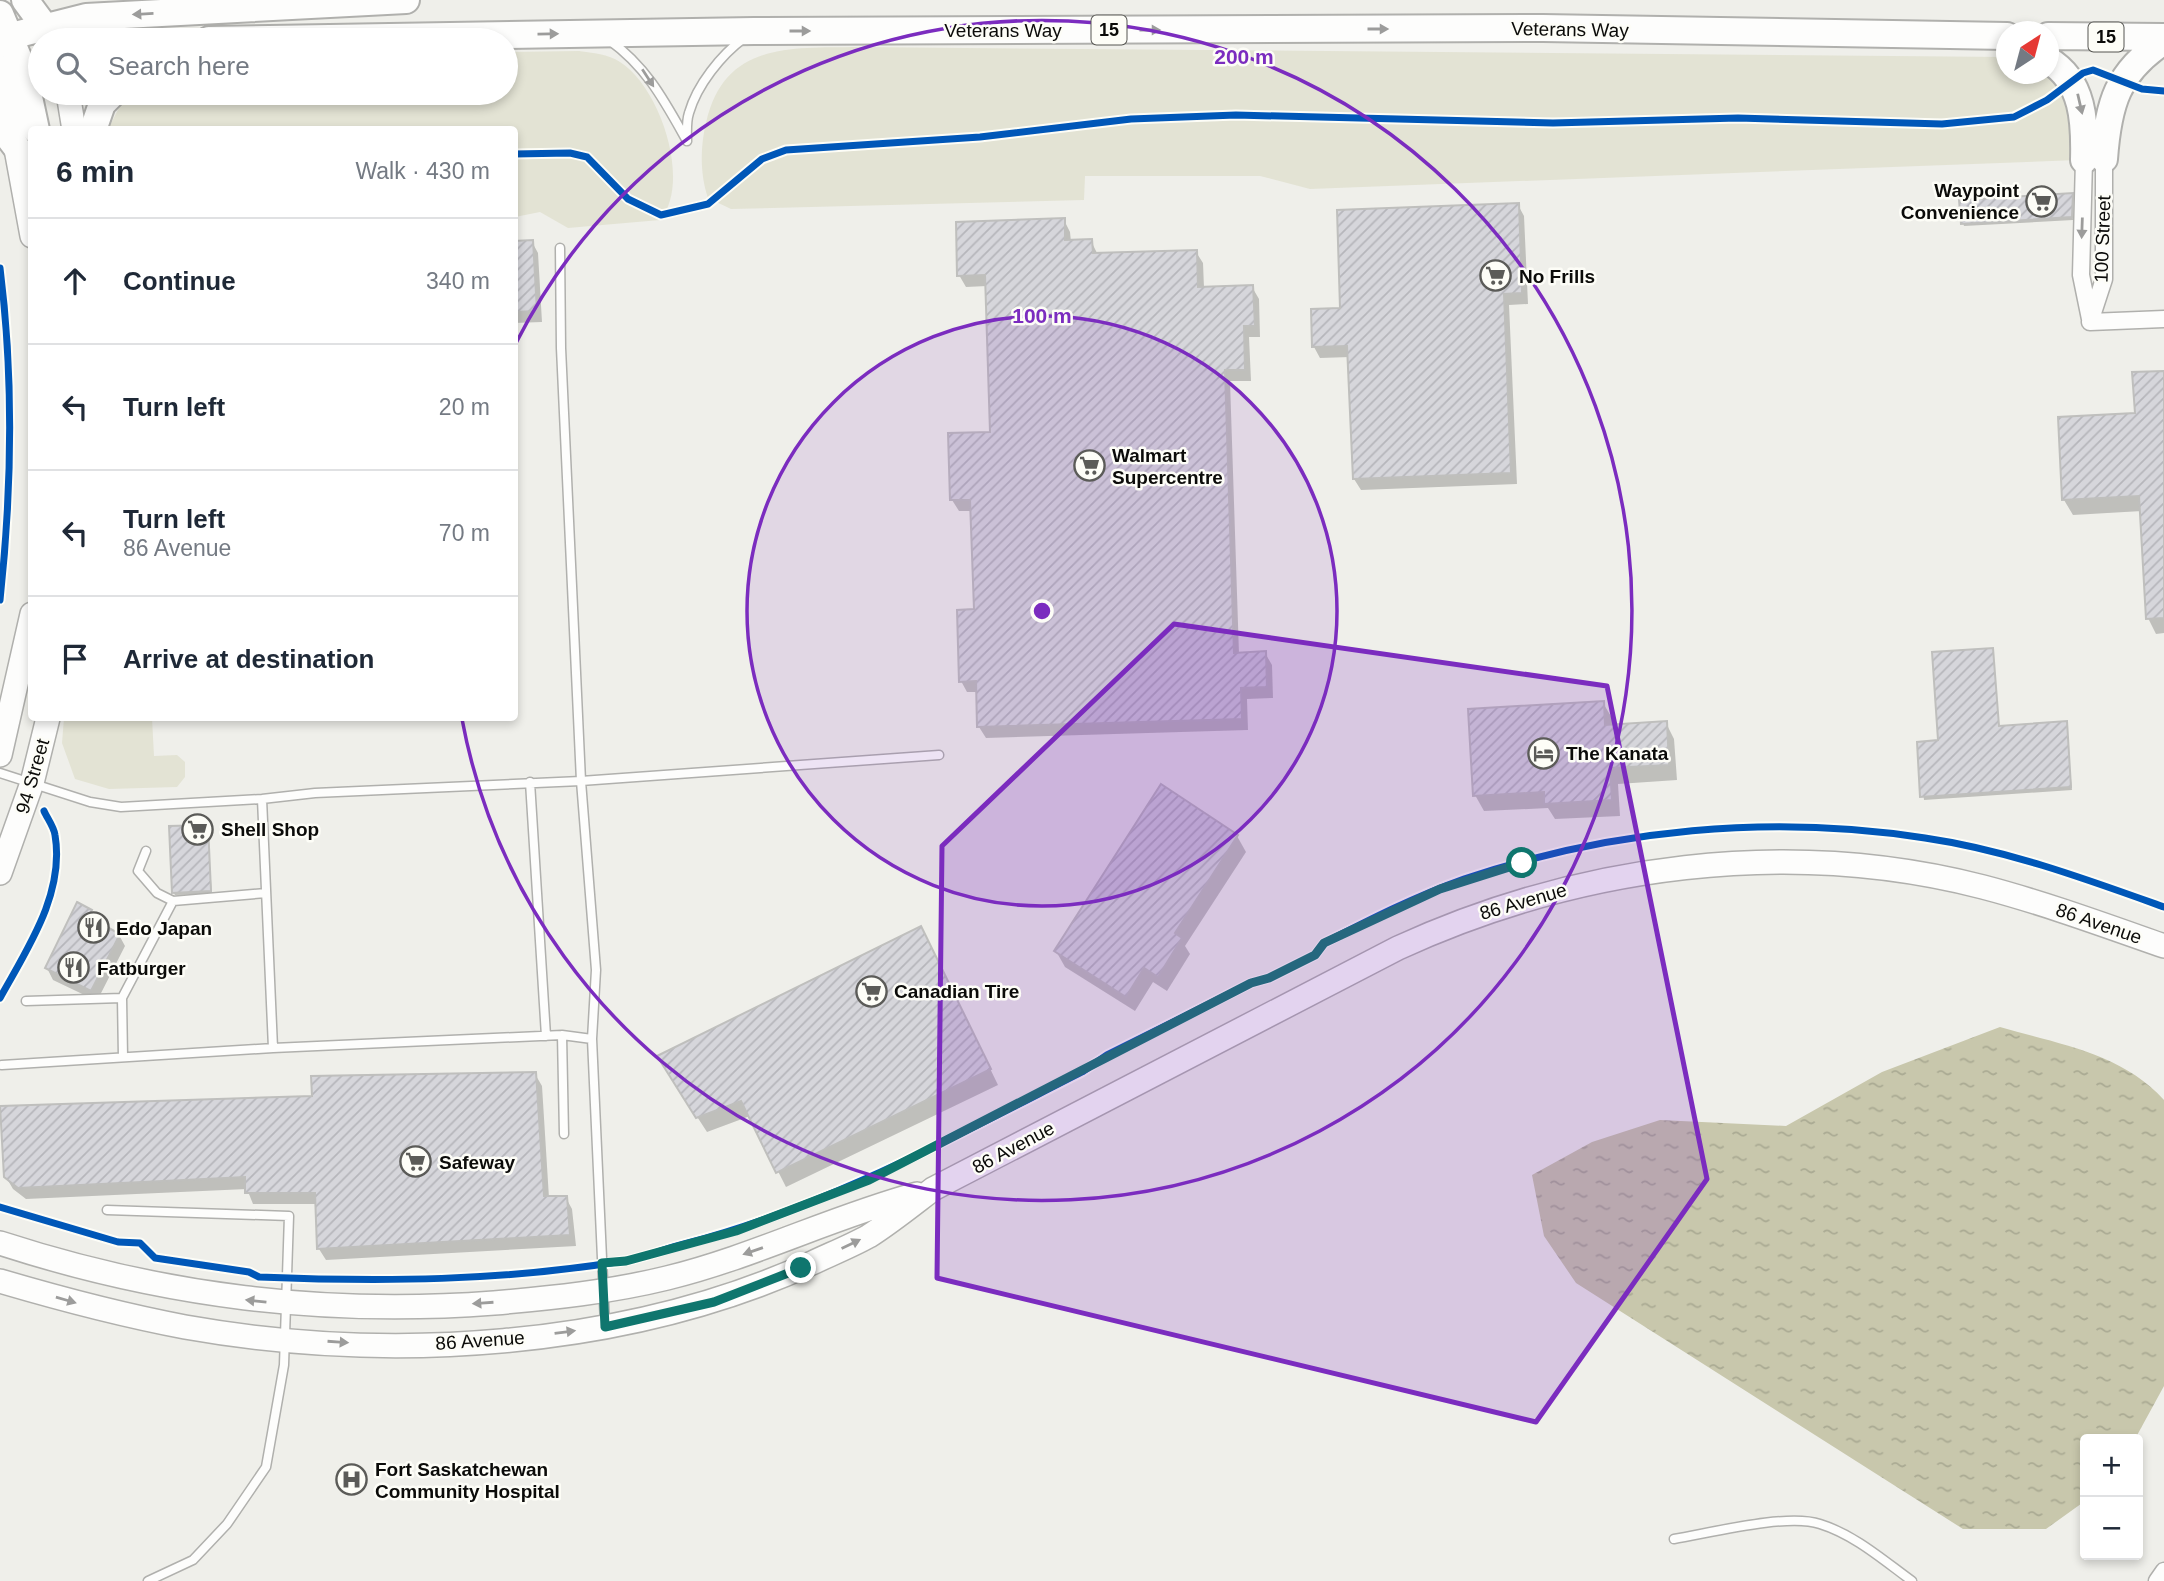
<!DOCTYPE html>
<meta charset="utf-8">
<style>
body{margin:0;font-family:Helvetica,sans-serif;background:#f2f2f3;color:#1f2937}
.controls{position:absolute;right:21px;bottom:21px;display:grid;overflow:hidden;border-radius:7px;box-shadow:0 4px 10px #0003}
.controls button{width:63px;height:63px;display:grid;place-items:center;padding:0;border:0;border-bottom:2px solid #e0e1e3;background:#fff;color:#1f2937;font:35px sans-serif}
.compass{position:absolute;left:1996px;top:21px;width:63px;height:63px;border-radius:50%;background:#fff;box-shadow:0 4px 10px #0003;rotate:36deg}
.stop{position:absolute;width:21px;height:21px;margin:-16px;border:5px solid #0f766e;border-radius:50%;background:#fff}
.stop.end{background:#0f766e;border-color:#fff;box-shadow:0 2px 7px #0008}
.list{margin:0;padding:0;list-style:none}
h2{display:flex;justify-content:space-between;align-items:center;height:91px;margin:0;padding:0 28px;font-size:30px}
h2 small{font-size:23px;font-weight:400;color:#747a83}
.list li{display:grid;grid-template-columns:46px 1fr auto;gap:21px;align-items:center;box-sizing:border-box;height:126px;padding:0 28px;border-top:2px solid #e0e1e3}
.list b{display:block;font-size:26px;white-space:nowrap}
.list p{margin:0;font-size:23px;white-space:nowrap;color:#747a83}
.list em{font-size:23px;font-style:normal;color:#747a83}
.icon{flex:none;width:38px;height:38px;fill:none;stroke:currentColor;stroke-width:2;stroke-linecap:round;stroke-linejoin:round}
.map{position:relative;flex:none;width:2164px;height:1581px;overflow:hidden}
.search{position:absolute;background:#fff;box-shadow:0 4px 10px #0003;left:28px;top:28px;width:490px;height:77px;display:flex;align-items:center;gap:18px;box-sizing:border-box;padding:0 24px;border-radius:38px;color:#747a83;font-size:26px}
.panel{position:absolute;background:#fff;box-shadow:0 4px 10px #0003;left:28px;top:126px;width:490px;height:595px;border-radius:7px}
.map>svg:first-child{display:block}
.green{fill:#e3e3d4}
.water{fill:url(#water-ripples)}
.shadow{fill:#0003}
.building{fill:url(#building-hatch);stroke:#bfbfbd;stroke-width:2}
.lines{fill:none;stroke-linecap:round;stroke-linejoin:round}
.lane-casing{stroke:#b0b0ad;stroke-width:11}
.street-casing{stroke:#b0b0ad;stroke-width:19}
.secondary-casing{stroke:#b0b0ad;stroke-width:26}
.primary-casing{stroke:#b0b0ad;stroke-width:30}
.lane{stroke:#fdfdfc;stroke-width:8}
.street{stroke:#fdfdfc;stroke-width:16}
.secondary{stroke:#fdfdfc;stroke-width:23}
.primary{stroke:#fdfdfc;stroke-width:26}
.cycleway-casing{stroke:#fdfdf7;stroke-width:11}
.cycleway{stroke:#0057b8;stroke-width:7}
.oneway{fill:#9c9c9b}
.route{stroke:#0f766e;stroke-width:9}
.marked{fill:#7b2cbf;fill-opacity:0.2;stroke:#7b2cbf;stroke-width:5;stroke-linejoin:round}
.ring{fill:none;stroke:#7b2cbf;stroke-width:3.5}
.labels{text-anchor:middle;stroke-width:5;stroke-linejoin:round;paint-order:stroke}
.shield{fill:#fdfdf7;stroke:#545450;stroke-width:2}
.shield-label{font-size:18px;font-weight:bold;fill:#0b0b09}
.street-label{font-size:19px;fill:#0b0b09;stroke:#fdfdf7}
.poi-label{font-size:19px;font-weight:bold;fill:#0b0b09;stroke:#fdfdf7;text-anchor:start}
.centre{fill:#7b2cbf;stroke:#fdfdf7;stroke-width:3.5}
.ring-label{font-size:21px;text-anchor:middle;font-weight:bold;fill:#7b2cbf;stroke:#fdfdf7;stroke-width:5;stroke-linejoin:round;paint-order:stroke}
</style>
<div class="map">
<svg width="2164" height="1581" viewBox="0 0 2164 1581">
<defs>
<pattern id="water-ripples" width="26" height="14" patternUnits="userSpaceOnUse" patternTransform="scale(1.75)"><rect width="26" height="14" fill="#c8c7ac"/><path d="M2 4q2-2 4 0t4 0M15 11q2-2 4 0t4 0" fill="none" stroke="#aaaa93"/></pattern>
<pattern id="building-hatch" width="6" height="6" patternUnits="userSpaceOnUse" patternTransform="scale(1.75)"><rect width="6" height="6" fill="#d6d6db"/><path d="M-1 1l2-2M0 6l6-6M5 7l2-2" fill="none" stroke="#b6b6bb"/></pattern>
</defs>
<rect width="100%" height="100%" fill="#efefea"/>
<!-- green -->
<path class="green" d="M858,47L2006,57L2007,74H2048L2074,103L2078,160L1310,189L1260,176H1085L1084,200L731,209L708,198C700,175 700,147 706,123C724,42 790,48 858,47Z
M579,51C593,53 608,54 620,62C660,87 692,182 660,220L568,228L540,212L515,217L514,130L108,129L120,106L133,93H506V52Z
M64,718H152L154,756L177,755L185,762V777L177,787L109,789L75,779L62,743Z"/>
<!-- water -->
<path class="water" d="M2000,1027C2058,1044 2122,1053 2164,1100V1386L2135,1439H2085V1501L2046,1529H1963L1576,1283L1544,1236L1532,1175L1592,1142L1660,1120L1786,1126L1882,1072Z"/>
<!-- shadow -->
<path class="shadow" d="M2072,195L2073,220L1964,226L1963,223Z
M1518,205L1524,216L1528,304L1509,305L1517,484L1361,490L1354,479L1350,357L1320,358L1314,347L1342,310Z
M1064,220L1070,232L1071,242L1091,241L1098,255L1196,252L1203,263L1204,288L1252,287L1259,299L1260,337H1249L1251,381H1230L1239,654L1265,653L1272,665L1273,698L1247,699L1248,730L986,738L979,727L978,692H967L961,681L975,611L972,511H959L952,500L992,434L987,286L966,287L959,275Z
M532,242L538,253L542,322L514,323V243Z
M2164,372V633L2156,634L2148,618L2142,511L2073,515L2064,500L2136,415Z
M1992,649L1999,727L2066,723L2072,790L1924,800L1918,743L1940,742Z
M1603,703L1612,718V726L1666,723L1674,739L1677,780L1618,784L1620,816L1555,819L1548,808L1484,811L1475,795Z
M231,718H332L247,721Z
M207,826L212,894L175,895L173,892Z
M1237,836L1246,852L1185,946L1190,954L1167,991L1153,982L1135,1011L1065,967L1056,951Z
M90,911L97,923L119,935L125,946L97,1001L53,980L47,968Z
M930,944L998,1085L786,1187L750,1116L707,1132L668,1072Z
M535,1074L542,1086L549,1198H566L572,1209L576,1246L326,1260L319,1249L317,1204H253L247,1189L26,1199L13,1189L6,1177L313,1098Z"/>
<!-- building -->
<path class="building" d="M2073,193L2072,217L1961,224L1959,200Z
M1519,203L1522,293L1504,294L1511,473L1353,479L1347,346L1312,347L1311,309L1340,308L1337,210Z
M1065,218V240L1092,239L1093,253L1197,250L1198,287L1253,285L1255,326H1244L1245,370H1225L1234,653L1266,651L1267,687L1241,688L1242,719L977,727L976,681L959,682L957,610L974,609L970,500H950L948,433L990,432L985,275L957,276L956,222Z
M533,240L537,311L514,312V241Z
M2164,371V618L2146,619L2139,496L2062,500L2058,417L2135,413L2132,372Z
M1993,648L1999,726L2067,721L2071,787L1920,797L1917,742L1938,740L1932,652Z
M1604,701L1605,725L1667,721L1669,765L1610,768L1612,800L1544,804V792L1473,796L1468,709Z
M1161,784L1238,835L1175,933L1182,938L1158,977L1144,968L1126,997L1054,951Z
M208,825L211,891L172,893L169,826Z
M77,902L92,910L88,917L120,934L91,991L45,968Z
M921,926L991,1069L776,1173L741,1101L696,1118L657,1056Z
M536,1072L544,1196H567L570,1235L317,1249L315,1193H245V1177L18,1188L4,1177L0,1106L312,1096L311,1076Z"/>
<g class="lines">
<defs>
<path id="lane" d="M609,40C647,67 665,102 687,141
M687,141C687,133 686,122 689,113C697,85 721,55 744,38
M560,248L561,348L581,781L596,970L592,1039L605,1324
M0,773L90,802L121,807L262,799L315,793L581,781L939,755
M530,782L546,1036
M146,851L138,871L157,893L173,901
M26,1001L122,998
M562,1035L592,1039
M273,1048L562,1035L564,1134
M123,1057L122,998L173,901L266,893
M2,1065L273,1048L262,799
M107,1210L289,1216L284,1365L266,1467L227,1524L193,1560L148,1581
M1674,1539C1710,1533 1787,1513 1820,1524C1855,1535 1883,1560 1912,1581"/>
<path id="street" d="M2084,160L2081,275L2090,319
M2090,322L2104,279V159
M2090,322L2164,319
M2157,1581L2164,1571"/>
<path id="secondary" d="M0,62L32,236
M68,93L74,130
M0,755L32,614
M0,873L32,783L48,718
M0,1243C163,1296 324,1316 494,1303C552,1298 610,1292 667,1278C753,1257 832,1217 917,1194
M0,1281C61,1299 122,1315 185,1327C388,1363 623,1349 812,1263C831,1254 851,1246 869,1236C891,1222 912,1205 933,1189L1398,948C1579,865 1788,837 1983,887C2044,903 2104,925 2164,946"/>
<path id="primary" d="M25,0L53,38
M0,14L23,69L36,130
M2048,36L2164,37
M209,40L754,31L1543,28L2007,36
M0,41L11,36L86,17L406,0
M2048,60C2084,81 2085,123 2084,160
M0,126L17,148
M93,130L102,104L113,93
M2104,159C2108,104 2117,72 2164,41"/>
</defs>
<!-- lane casing -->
<use href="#lane" class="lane-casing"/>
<!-- street casing -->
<use href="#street" class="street-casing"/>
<!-- secondary casing -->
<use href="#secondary" class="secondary-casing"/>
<!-- primary casing -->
<use href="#primary" class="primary-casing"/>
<!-- lane -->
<use href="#lane" class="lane"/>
<!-- street -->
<use href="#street" class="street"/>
<!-- secondary -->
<use href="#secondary" class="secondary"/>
<!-- primary -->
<use href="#primary" class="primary"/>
<defs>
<path id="cycleway" d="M514,154L570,153L587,157L628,199L661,215L708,204L762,159L786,150L980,137L1131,119L1236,115L1553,123L1738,118L1942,124L2014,117L2047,100L2083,73L2093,70L2142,89L2164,91
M0,268C14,379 12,489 0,600
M0,998C27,949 65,894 55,835C54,827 47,818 44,811
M0,1207L118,1242L140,1243L155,1258L249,1272L259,1277C382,1282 502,1281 623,1261C643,1258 664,1249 684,1244C826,1207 952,1138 1082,1072L1107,1055L1251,983L1269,978L1315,955L1324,943C1369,920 1416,896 1464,879C1613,829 1770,814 1925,838C2007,850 2086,879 2164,907"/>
</defs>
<!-- cycleway casing -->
<use href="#cycleway" class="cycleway-casing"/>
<!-- cycleway -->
<use href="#cycleway" class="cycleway"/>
</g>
<!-- one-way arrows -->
<defs><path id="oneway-solid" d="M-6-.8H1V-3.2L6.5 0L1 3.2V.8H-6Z" transform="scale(1.75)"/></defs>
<g class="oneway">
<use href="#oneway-solid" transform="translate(143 14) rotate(177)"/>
<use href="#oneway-solid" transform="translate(1378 29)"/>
<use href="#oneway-solid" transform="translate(1150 30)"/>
<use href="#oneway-solid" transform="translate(800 31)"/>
<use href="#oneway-solid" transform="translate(548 34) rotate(-1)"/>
<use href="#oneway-solid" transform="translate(648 78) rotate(57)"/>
<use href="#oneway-solid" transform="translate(2080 104) rotate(77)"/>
<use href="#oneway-solid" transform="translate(2082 228) rotate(92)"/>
<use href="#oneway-solid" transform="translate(851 1244) rotate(-26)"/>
<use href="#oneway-solid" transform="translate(753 1251) rotate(161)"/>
<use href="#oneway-solid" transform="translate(66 1300) rotate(16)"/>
<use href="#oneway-solid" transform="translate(256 1301) rotate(-174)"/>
<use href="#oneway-solid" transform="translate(483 1303) rotate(176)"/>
<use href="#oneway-solid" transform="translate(565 1332) rotate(-7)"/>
<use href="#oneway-solid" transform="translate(338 1342) rotate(4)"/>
</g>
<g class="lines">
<!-- route -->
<path class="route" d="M801,1268L714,1302L605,1327L602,1263L626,1261L736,1231L869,1180L1251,983L1269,978L1315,955L1324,943L1440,889L1522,863"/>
</g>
<!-- marked area -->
<path class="marked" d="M1174,624L1607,686L1707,1179L1536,1422L937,1278L942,846Z"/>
<!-- distance rings -->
<circle cx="1042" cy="611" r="295" fill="#7b2cbf" fill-opacity=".12"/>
<g class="ring">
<circle cx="1042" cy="611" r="295"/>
<path d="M516 343A590 590 0 1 1 462 719"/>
</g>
<!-- icons -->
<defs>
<symbol id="supermarket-ring" viewBox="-11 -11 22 22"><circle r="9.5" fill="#fdfdf7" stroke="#5b5b58" stroke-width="1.5"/><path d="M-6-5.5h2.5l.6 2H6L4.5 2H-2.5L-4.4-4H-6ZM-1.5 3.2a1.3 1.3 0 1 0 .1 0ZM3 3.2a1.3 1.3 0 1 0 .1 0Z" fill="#5b5b58"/></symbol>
<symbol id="hotel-ring" viewBox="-11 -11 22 22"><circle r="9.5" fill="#fdfdf7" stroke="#5b5b58" stroke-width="1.5"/><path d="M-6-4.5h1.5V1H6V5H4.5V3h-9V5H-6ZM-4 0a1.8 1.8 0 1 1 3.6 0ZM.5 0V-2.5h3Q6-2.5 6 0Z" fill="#5b5b58"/></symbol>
<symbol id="restaurant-ring" viewBox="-11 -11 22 22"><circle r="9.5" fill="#fdfdf7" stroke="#5b5b58" stroke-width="1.5"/><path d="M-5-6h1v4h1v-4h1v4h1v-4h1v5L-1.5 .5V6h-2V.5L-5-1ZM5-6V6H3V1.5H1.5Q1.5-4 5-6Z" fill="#5b5b58"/></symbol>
<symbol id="hospital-ring" viewBox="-11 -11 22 22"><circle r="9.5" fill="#fdfdf7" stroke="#5b5b58" stroke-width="1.5"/><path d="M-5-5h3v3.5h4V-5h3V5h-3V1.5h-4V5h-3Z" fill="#5b5b58"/></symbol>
</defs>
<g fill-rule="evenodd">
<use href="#supermarket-ring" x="2024" y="184" width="35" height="35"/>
<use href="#supermarket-ring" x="1478" y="258" width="35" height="35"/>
<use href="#supermarket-ring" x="1072" y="448" width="35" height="35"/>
<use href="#hotel-ring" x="1526" y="736" width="35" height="35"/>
<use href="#supermarket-ring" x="180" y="812" width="35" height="35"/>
<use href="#restaurant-ring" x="76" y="910" width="35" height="35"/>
<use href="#restaurant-ring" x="56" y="950" width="35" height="35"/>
<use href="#supermarket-ring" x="854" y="974" width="35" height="35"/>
<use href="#supermarket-ring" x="398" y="1144" width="35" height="35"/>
<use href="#hospital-ring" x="334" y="1462" width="35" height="35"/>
</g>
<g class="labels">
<!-- shield labels -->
<g class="shield">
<rect x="1091.5" y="15.5" width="35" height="29" rx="5"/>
<rect x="2088.5" y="22.5" width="35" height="29" rx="5"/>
</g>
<g class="shield-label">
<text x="1109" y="36">15</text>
<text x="2106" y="43">15</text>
</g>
<!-- street labels -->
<g class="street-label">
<text transform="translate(1570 29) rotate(1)" y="7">Veterans Way</text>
<text x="1003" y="37">Veterans Way</text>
<text transform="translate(2102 239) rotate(-88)" y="7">100 Street</text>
<text transform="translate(32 776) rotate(-74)" y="7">94 Street</text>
<text transform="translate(1523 901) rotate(-16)" y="7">86 Avenue</text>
<text transform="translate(2099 923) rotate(19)" y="7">86 Avenue</text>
<text transform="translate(1013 1147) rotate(-28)" y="7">86 Avenue</text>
<text transform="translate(480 1340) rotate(-4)" y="7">86 Avenue</text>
</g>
<!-- poi labels -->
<g class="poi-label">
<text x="2019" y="197" text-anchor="end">Waypoint<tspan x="2019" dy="22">Convenience</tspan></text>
<text x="1519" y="283">No Frills</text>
<text x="1112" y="462">Walmart<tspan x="1112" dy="22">Supercentre</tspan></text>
<text x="1566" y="760">The Kanata</text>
<text x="221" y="836">Shell Shop</text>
<text x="116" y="935">Edo Japan</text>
<text x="97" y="975">Fatburger</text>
<text x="894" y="998">Canadian Tire</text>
<text x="439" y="1169">Safeway</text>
<text x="375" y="1476">Fort Saskatchewan<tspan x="375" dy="22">Community Hospital</tspan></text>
</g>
</g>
<circle cx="1042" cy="611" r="10" class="centre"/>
<g class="ring-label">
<text x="1244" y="64">200 m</text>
<text x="1042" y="323">100 m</text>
</g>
</svg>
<div class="controls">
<button>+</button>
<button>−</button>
</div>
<svg class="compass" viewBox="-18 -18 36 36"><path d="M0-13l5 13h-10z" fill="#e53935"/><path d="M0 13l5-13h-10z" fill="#747a83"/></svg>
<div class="stop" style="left:1522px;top:863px"></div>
<div class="stop end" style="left:801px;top:1268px"></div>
<div class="search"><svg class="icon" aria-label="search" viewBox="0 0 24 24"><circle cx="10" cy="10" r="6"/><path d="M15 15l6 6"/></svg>Search here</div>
<section class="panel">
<h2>6 min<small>Walk · 430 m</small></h2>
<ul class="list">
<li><svg class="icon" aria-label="ahead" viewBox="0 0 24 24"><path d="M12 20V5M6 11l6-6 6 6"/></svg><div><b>Continue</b></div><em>340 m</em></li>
<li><svg class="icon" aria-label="left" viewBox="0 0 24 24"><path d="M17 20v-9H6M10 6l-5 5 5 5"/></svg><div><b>Turn left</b></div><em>20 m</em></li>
<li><svg class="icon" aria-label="left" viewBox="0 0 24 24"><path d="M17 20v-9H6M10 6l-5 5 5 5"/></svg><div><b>Turn left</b><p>86 Avenue</p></div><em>70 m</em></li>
<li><svg class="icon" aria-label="arrive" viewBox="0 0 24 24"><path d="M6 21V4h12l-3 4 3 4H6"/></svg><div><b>Arrive at destination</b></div></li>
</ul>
</section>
</div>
